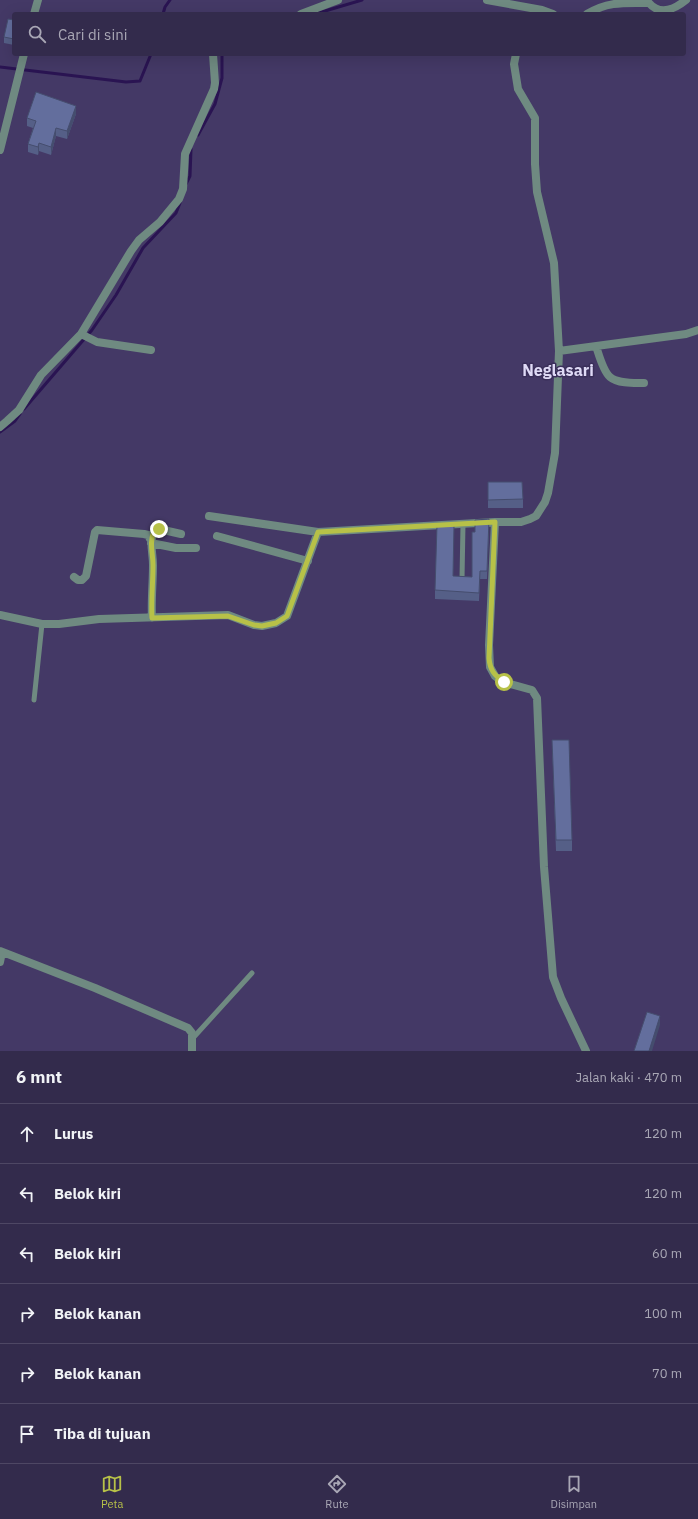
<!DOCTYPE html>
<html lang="id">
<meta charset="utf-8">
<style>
body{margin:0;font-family:"IBM Plex Sans",sans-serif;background:#3b3353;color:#f1f3f6}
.stop{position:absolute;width:12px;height:12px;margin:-9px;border:3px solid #b7c148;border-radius:50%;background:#fff}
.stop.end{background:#b7c148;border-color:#fff;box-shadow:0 1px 4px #0008}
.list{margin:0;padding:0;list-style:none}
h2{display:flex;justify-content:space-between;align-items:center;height:52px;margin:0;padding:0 16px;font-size:17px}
h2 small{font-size:13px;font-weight:400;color:#a9a7b5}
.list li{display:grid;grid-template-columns:26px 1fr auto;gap:12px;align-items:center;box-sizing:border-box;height:60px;padding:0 16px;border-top:1px solid #4e4764}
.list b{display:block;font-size:15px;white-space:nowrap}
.list em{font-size:13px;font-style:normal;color:#a9a7b5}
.icon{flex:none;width:22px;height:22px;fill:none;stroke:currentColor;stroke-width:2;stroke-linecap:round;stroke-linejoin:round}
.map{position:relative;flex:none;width:698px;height:1051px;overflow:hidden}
.search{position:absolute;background:#332b4c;box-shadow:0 4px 16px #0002;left:12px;right:12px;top:12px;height:44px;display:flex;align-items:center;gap:10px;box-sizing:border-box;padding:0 14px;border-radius:4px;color:#a9a7b5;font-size:15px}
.sheet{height:412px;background:#332b4c}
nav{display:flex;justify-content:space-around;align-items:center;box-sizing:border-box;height:56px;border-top:1px solid #4e4764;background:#332b4c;font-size:11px;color:#a9a7b5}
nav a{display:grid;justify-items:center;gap:2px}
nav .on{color:#b7c148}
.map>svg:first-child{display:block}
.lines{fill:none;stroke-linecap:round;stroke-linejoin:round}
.stream{stroke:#2a1452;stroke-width:3}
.lane{stroke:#6f8a81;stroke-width:5}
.street{stroke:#6f8a81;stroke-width:8}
.wall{fill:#555f87}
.shaded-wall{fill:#454d6e}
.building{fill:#636e9d;stroke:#454d6e}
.route{stroke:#b7c148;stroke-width:5}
.labels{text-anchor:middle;stroke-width:3;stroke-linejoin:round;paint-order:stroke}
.quarter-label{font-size:16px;font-weight:bold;fill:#dfdaf6;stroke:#3a2f5a}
</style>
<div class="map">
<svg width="698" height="1051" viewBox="0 0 698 1051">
<rect width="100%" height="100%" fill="#443966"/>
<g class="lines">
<!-- stream -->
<path class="stream" d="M163,14L165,7L170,0
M315,14L362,0
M0,67L126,82L140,81L151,54
M198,135L215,104L222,78V54
M186,184L190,176L191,149
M24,409L92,330L116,295L143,248L176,213L180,203
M0,432L15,421L20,414"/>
<!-- lane -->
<path class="lane" d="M462,579L463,524
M34,700L42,624
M193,1038L252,973"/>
<!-- street -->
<path class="street" d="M487,0L542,10L553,14
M34,14L38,0
M301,14L338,0
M587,14C608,1 625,3 649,3C660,16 675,9 686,0
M0,150L24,54
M81,334L97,342L151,350
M596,346C599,355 603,371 610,377C618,384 635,383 644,383
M559,351L686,334L698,330
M0,427L7,421L19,410L41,375L81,334L131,251L139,240L160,222L179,199L183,189L185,154L214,89L215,83L213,54
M209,516L318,532
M495,522L489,645L490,667L495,676L503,682L532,690L537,698L544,867L553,977L561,998L586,1051
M217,536L308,561
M151,543L176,548H196
M74,577L78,580H82L86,576L95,532L97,530L144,534L148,535L150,539
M0,615L42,624H59L99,619L228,615L254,625L262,626L276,623L287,616L318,532L495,522H521L530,519L536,516L545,502L548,493L555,453L559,351L554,263L537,192L535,164V118L518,89L514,64L516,54
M152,618C151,600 153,583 153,565C153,553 149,543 154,531L159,529L181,534
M0,951L95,988L188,1028L192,1033V1051
M0,962L2,952"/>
</g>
<!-- wall -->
<path class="wall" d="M14,20V45L4,43V37Z
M76,114L67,139L56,136L51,155L39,151L38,155L28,152V144L33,128L27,126V118Z
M488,482L523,499V508H488Z
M489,528L487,579H480L479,601L435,599V590L453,576L472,577L475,532Z
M552,740L572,840V851H556Z"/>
<!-- shaded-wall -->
<path class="shaded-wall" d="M76,106V114L67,139V131Z
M56,128V136L51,155V147Z
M39,143V151L38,155V147Z
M660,1016V1025L652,1051H649Z"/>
<!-- building -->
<path class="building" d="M8,19L14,20V39L4,37Z
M36,92L76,106L67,131L56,128L51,147L39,143L38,147L28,144L36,121L27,118Z
M488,482H522L523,499L488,500Z
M489,519L487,571H480L479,593L435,590L437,525H454L453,576L472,577V532H475V520Z
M552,740H569L572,840H556Z
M647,1012L660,1016L649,1051H634Z"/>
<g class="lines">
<!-- route -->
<path class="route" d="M159,529L154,531C149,543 153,553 153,565C153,583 151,600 152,618L228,616L254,625L262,626L276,623L287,616L318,532L495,522L489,658C490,670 494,675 504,682"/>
</g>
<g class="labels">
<!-- quarter labels -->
<g class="quarter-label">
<text x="558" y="376">Neglasari</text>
</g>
</g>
</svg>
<div class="stop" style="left:504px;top:682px"></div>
<div class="stop end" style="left:159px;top:529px"></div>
<div class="search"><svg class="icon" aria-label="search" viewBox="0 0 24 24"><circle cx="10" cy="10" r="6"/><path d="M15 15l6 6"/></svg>Cari di sini</div>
</div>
<section class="sheet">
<h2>6 mnt<small>Jalan kaki · 470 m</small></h2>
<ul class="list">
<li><svg class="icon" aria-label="ahead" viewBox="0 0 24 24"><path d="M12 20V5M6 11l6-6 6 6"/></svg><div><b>Lurus</b></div><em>120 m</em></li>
<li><svg class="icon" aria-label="left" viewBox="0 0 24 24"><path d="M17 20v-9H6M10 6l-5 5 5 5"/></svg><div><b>Belok kiri</b></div><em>120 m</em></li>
<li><svg class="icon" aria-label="left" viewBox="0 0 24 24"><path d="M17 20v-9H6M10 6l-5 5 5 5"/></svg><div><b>Belok kiri</b></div><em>60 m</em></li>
<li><svg class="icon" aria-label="right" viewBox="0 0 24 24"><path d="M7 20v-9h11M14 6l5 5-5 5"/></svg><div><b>Belok kanan</b></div><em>100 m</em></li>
<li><svg class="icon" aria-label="right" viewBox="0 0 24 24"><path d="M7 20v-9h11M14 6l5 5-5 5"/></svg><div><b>Belok kanan</b></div><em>70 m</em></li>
<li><svg class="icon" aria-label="arrive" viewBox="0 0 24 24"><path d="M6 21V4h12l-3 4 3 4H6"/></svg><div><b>Tiba di tujuan</b></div></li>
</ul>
</section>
<nav>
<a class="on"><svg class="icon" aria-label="map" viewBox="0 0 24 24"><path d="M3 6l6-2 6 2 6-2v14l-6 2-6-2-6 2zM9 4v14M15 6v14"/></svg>Peta</a>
<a><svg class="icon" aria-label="directions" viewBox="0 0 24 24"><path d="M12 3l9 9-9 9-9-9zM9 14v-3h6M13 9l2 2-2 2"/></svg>Rute</a>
<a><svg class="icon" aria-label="saved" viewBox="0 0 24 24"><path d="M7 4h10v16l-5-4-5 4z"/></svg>Disimpan</a>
</nav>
